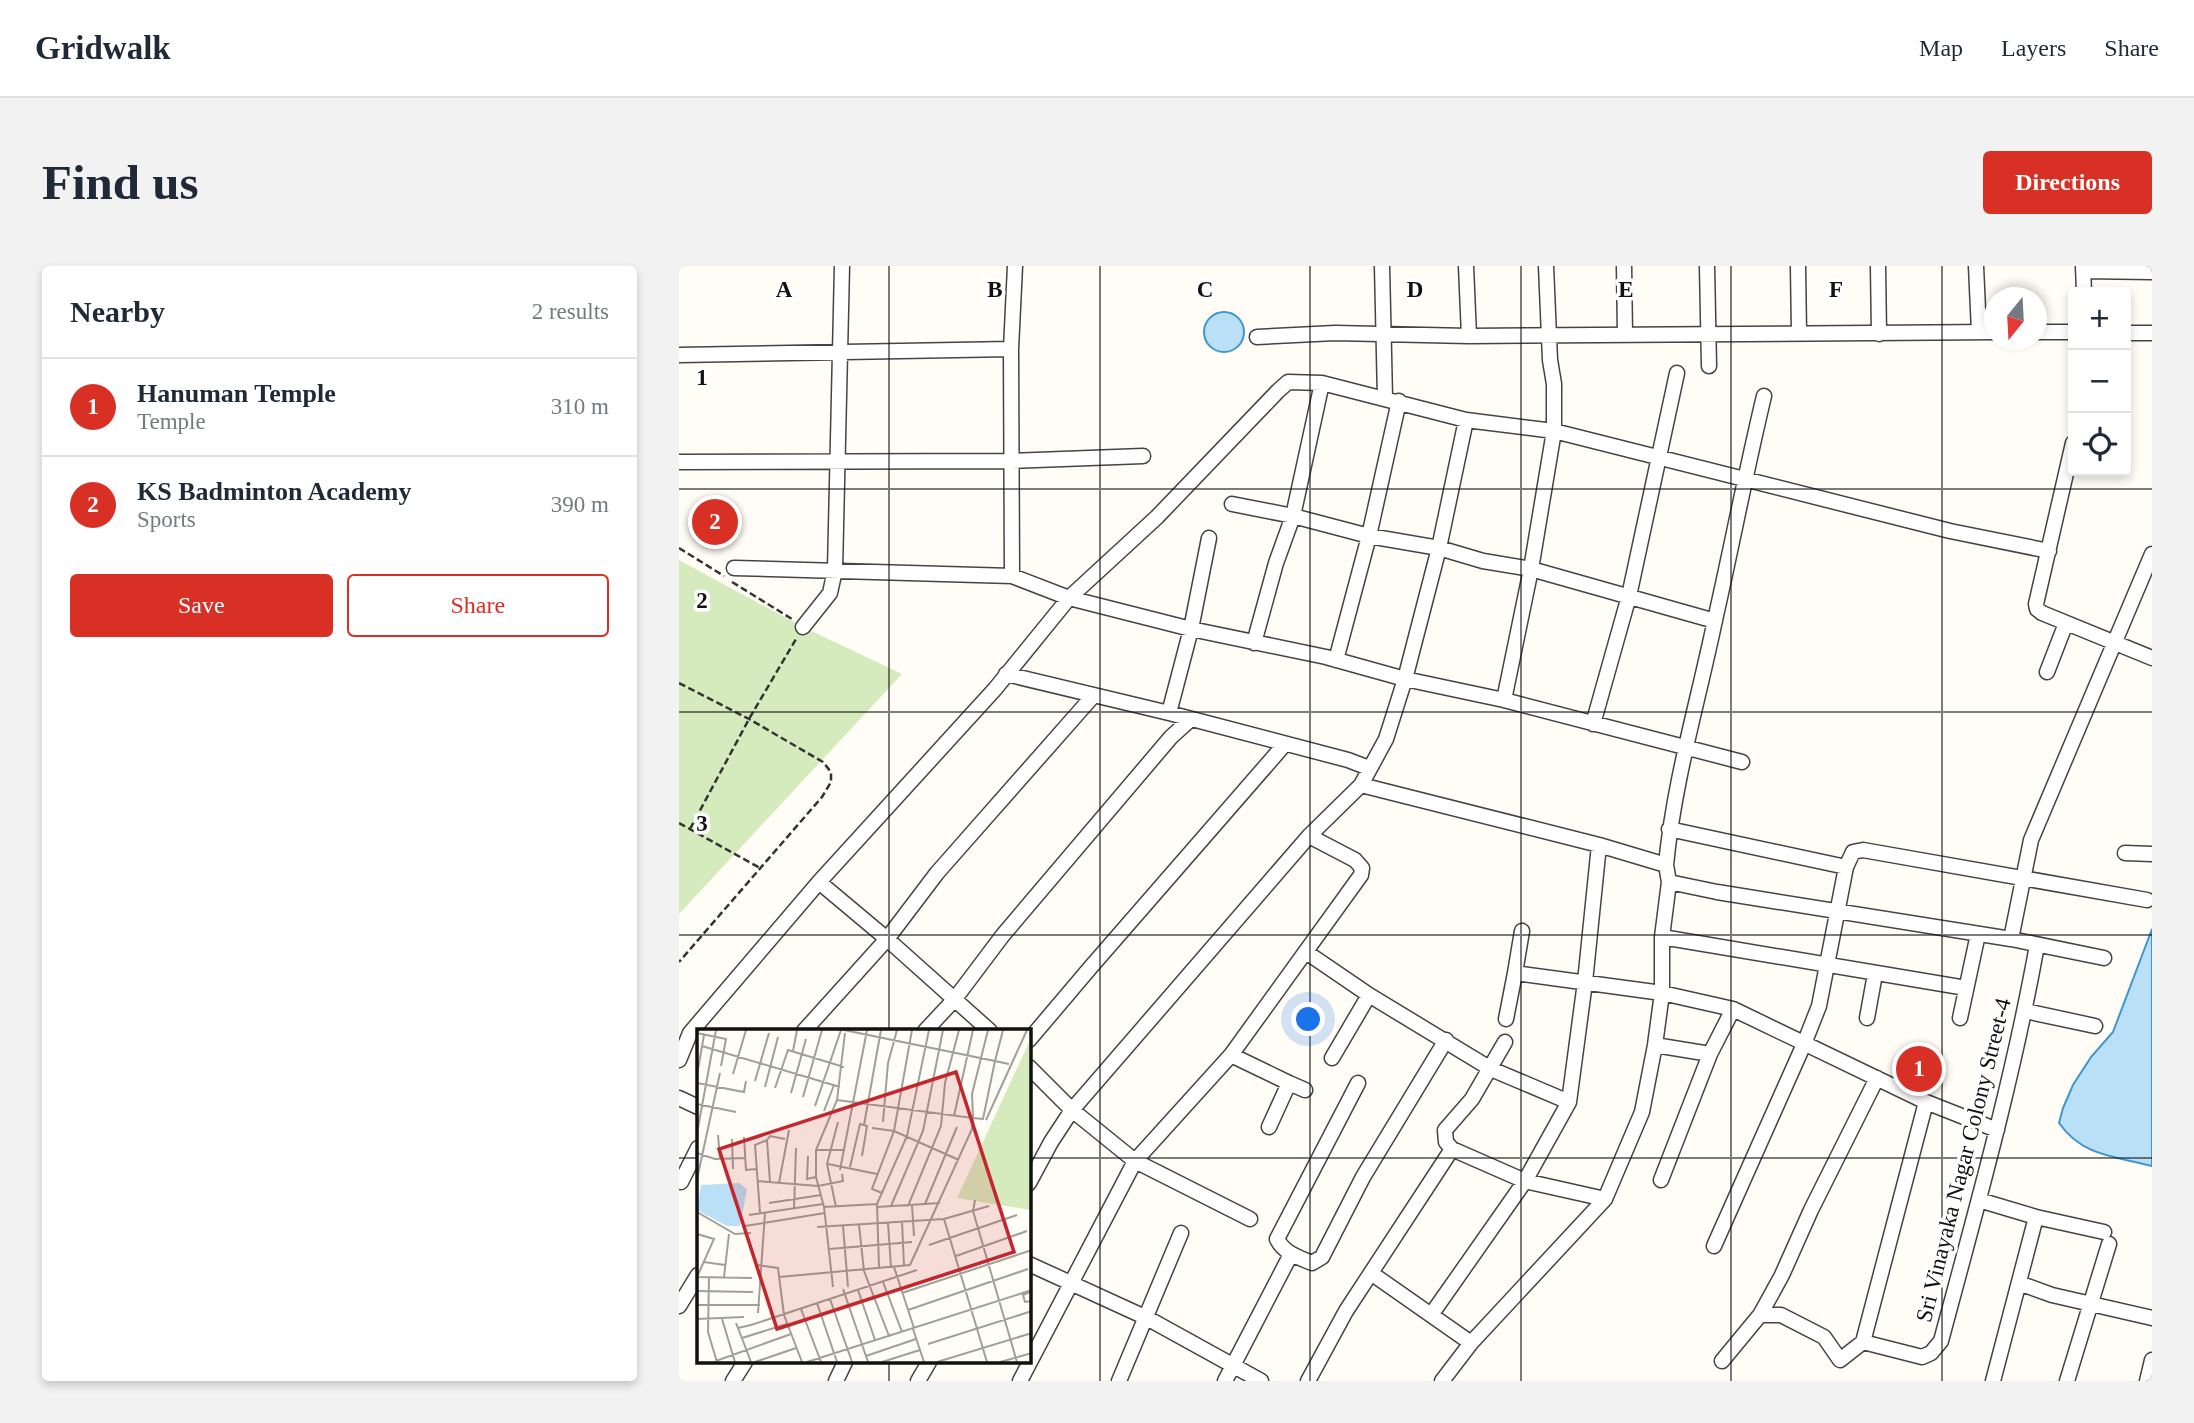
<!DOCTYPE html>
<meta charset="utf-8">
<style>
body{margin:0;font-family:"Times New Roman",serif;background:#f2f2f3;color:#1f2937}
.controls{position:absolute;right:21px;top:21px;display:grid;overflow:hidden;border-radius:7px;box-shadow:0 4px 10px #0003}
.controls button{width:63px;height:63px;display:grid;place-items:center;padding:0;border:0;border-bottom:2px solid #e0e1e3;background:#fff;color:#1f2937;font:35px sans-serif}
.compass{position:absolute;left:1305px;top:21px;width:63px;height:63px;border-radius:50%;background:#fff;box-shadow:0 4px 10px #0003;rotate:198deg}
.you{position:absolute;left:630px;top:754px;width:24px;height:24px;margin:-18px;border:5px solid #fff;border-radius:50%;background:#1a73e8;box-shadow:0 0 0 10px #1a73e833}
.badge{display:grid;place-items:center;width:46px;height:46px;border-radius:50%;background:#d93025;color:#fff;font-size:23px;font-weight:700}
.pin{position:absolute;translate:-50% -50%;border:4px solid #fff;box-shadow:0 2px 7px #0006}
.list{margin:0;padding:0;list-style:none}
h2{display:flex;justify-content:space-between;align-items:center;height:91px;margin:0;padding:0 28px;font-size:30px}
h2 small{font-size:23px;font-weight:400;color:#747a83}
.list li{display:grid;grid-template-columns:46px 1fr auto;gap:21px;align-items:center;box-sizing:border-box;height:98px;padding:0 28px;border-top:2px solid #e0e1e3}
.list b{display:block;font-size:26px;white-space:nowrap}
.list p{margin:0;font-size:23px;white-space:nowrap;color:#747a83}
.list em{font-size:23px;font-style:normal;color:#747a83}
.actions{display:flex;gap:14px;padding:21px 28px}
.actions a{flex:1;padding:16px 0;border:2px solid #d93025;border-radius:7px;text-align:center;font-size:24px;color:#d93025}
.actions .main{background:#d93025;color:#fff}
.icon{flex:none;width:38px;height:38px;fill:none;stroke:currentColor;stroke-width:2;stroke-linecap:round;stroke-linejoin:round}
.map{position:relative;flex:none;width:1473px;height:1115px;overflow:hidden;border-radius:7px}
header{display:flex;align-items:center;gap:42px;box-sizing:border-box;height:98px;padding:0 35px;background:#fff;border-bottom:2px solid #e0e1e3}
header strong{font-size:33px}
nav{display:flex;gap:38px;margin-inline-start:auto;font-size:24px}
.intro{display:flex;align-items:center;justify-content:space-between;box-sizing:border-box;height:168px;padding:0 42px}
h1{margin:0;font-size:49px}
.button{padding:18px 32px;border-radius:7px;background:#d93025;color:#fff;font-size:24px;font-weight:700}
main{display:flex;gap:42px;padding:0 42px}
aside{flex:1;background:#fff;border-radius:7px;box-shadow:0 4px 10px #0003}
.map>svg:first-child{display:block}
.green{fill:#d5ebbd}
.water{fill:#b9e0f7;stroke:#3f96cf;stroke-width:2}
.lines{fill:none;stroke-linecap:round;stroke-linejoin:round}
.minor-casing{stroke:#444;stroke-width:17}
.path{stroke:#333;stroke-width:2.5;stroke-dasharray:7 3.5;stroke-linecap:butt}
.minor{stroke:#fff;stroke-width:14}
.grid{fill:none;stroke:#111;stroke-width:2;stroke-opacity:0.55}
.labels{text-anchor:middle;stroke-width:7;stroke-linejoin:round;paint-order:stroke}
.street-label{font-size:23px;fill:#111;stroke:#fff}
.inset-road{fill:none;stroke:#a09f9a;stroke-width:2}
.view{fill:#c4262e;fill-opacity:0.15;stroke:#c4262e;stroke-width:3.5}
.inset-edge{fill:none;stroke:#111;stroke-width:3.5}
.grid-label{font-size:23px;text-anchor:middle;font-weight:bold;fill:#111;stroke:#fff;stroke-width:7;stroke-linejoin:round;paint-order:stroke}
</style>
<header>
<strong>Gridwalk</strong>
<nav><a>Map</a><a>Layers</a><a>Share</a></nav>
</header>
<div class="intro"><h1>Find us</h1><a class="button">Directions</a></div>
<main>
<aside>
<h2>Nearby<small>2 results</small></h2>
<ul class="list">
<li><span class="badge">1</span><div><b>Hanuman Temple</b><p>Temple</p></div><em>310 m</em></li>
<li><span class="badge">2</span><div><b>KS Badminton Academy</b><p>Sports</p></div><em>390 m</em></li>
</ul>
<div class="actions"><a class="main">Save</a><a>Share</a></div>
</aside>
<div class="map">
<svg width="1473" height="1115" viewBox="0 0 1473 1115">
<rect width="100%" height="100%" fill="#fffdf5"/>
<!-- green -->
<path class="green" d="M0,294L124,361L223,408L0,648Z"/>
<!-- water -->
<path class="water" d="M525 66a20 20 0 1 1 40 0a20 20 0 1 1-40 0Z
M1473,663V900C1436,890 1404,891 1380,857L1384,842L1394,819L1412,791L1434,766Z"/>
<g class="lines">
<defs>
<path id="minor" d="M703,0L706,132
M787,0L790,70
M945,0L946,69
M1028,0L1030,100
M1119,0L1120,67
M1199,0L1200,68
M1297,0L1300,66
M1404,0L1405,26
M1404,5L1473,6
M1358,66H1394
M1447,67H1473
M578,71L656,67L790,70L1316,66
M0,89L332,83
M1394,177L1357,338L1358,343L1363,347L1473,392
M0,196L332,195L464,190
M553,238L614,250L690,270L760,282L804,295L852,303L1036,355
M55,302L333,310L332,83L336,0
M333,310L390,332L512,363L647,391L726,413L825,434L1063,496
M124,361L151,327L156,304L163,0
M575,377L597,297L614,250L643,117
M657,394L690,270L720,135
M1368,406L1387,357
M327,408L490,447L669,494L690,502
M825,434L852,303L875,165V118L871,94L867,0
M490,447L512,363L530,272
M914,458L950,330L998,107
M682,519L920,579L987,599C995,515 1019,436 1036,354C1053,279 1067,205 1085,130
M990,563L1167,601L1174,586L1184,584L1468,634
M1446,587L1473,588
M140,616L208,673L311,765
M990,616L1038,626L1332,673L1425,692
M983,671L1287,722
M1332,673L1352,574L1473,288
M627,686L690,729L812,803L890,836
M836,707L843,665
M1346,745L1416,760
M1188,752L1196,708
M1281,752L1299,668
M827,753L836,707L983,727L1054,743L1247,836L1318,864
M125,765L208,673L258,607L415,429
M246,765L275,734L324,669L492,471L512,453
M350,774L411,702L606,478
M976,779L1031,788L982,914
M1031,788L1054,743
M552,789L610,817L590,861
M653,792L690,729
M0,794L11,767L140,616L316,423L390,332L478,251L599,125L609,116L643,117L787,154L875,165L1271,265L1370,285
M350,801L393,844L456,895L571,953
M610,817L626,824
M679,817L598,973C605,987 619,991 633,997L643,991L684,911L767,774
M0,832L19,841
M773,883L846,915L926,933
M2,916L19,882
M350,917L372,876L393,844L630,570L682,519L707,473L726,413L760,282L787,154
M1300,934L1357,951L1314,1115
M1357,951L1425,966
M1035,980L1125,778L1140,740L1167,601
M350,998L468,1052L582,1115
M692,1007L792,1077
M1340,1017L1373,1029L1473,1052
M0,1040L19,1009
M752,1049L846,915L890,836L906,716L920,579
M1081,1049H1102L1145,1071L1161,1094L1184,1076L1247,836
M1184,1076L1243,1091L1252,1087L1262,1075C1297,944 1334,813 1358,679
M1043,1095L1081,1049L1103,1009L1132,944L1198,812
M54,1115L66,1096
M157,1115L166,1096
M239,1115L250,1096
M341,1115L456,895L552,789L682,609L683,602L676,594L630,570
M440,1115L502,967
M546,1115L612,988
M629,1115L667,1045L773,883L767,876L766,864L793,833L826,776
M763,1115L792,1077L926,933L963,846L976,779L983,727V671L990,616L987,599
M1388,1115L1430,978
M1468,1115L1473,1094"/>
</defs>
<!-- minor casing -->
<use href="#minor" class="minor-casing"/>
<!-- path -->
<path class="path" d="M0,282L45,310
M53,316L113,353
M0,417L70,453L144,496L152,506V516L143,531L0,696
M0,557L81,602
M11,563L70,453L117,373"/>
<!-- minor -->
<use href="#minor" class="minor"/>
</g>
<!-- grid -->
<path class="grid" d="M210,0V765M421,0V1115M631,0V1115M842,0V1115M1052,0V1115M1263,0V1115M0,223H1473M0,446H1473M0,669H1473M0,892H19M350,892H1473M210,1096V1115"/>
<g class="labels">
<!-- street labels -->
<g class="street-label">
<text transform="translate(1284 894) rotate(-76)" y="8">Sri Vinayaka Nagar Colony Street-4</text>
</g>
</g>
<!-- overview -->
<g transform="translate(18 763)">
<rect width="334" height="334" fill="#fffdf5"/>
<path d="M334,9V181L260,169Z" fill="#d5ebbd"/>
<path d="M42,154L50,160L43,197H30L0,181L4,156Z" fill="#b9e0f7"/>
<path class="inset-road" d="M2,1L0,4L29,10L24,37M147,1L298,32L306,1M291,1L275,65L276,89L286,90L298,32L312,35M5,17L143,58M96,22L100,1M36,45L49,1M0,46L7,6M58,52L72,4M0,54L47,63L49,52M68,58L81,8M78,59L91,21L147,38M94,64L109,10M106,68L125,1M0,75L39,83M118,77L144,1M127,82L137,56M257,87L276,1M289,91L330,1M186,93L191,34L200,1M167,96L184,1M175,99L197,102L262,131M0,104L19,1M21,106L23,130M47,108L49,141L59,140M35,110L36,140M119,121H146M0,124L18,130L48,129M111,127L110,150L119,148M131,135L180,145M153,138L163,95L170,97L165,127M143,141L170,1M0,150L23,44M60,152L121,157L146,152L145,145M73,153L70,111L73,107L88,110M82,154L92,101M185,164L175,160L197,102L215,1M278,171L276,182L320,333M72,174L124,166M228,175L260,98M215,176L217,207M194,177L226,102L246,1M211,177L244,97L248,54L262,1M127,178L119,148V121L140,71L148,4M139,178L130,135L141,93M180,178L243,174M97,180L99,119M0,183L38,205L54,204M63,184L58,116L70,111M52,186L126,175M205,192L207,237M191,194L194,238M162,196L167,242L192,307M48,197L128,184M146,197L151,258M120,198L247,190M0,205L17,210L0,248M232,216L320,186M132,220L215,213M259,227L330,202M7,233L28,236M60,236L81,239L87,286L105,333M197,238L217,299M182,239L180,175L210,107L232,1M0,248L55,249M27,248L32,205M82,248L213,236L275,100L276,89L140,71M12,249L11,303L20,333M186,253L205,303M136,258L127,178L180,175M146,260L171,333M161,261L178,311M0,262L56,263M333,263L326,266L328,273L335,272M205,264L335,221M133,270L155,333M120,274L140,333M0,276H63M104,280L124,333M211,281L331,240M61,284L68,184M0,290L47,288M25,290L38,333M39,294L41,299L54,296L220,241M41,299L54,333M216,300L227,333M45,309L90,295M231,315L335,282M169,327L219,310M16,333L94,305M58,333L99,319M110,333L335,261M185,333L223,321M240,333L335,304M290,333L247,190L292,177M303,333L335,324"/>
<path class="view" d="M259,43L317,223L80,300L22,120Z"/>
<rect width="334" height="334" class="inset-edge"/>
</g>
<g class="grid-label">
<text x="105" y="31">A</text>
<text x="316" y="31">B</text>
<text x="526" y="31">C</text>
<text x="736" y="31">D</text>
<text x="947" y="31">E</text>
<text x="1157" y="31">F</text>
<text x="23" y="119">1</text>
<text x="23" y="342">2</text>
<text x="23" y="565">3</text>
</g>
</svg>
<div class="controls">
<button>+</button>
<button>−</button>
<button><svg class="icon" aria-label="locate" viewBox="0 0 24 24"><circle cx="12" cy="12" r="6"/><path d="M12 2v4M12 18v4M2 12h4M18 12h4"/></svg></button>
</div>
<svg class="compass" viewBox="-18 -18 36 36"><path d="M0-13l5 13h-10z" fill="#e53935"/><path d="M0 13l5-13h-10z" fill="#747a83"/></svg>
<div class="you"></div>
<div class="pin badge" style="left:1240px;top:803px">1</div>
<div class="pin badge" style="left:36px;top:256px">2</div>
</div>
</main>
